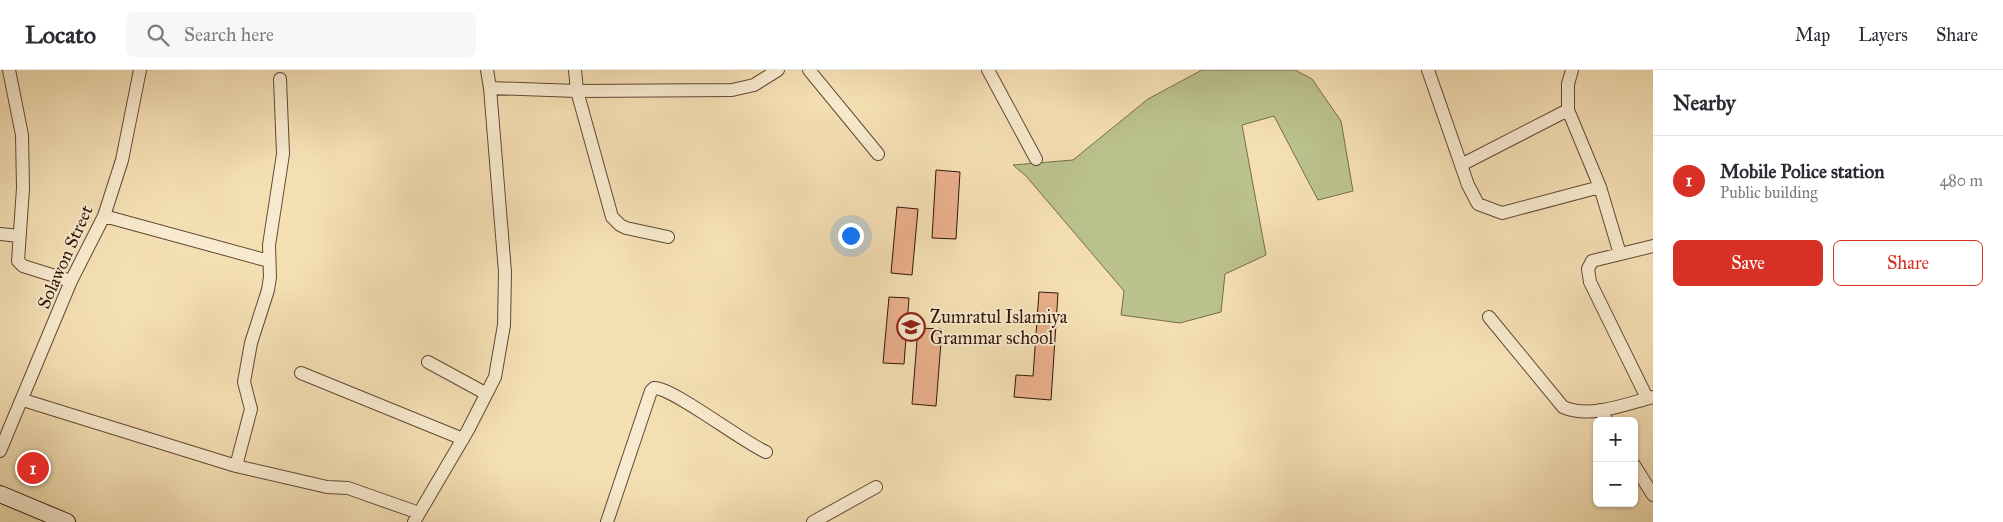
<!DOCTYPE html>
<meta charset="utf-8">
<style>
body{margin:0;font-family:"IM FELL Great Primer",serif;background:#f7f7f7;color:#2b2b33}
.controls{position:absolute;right:15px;bottom:15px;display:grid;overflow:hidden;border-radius:8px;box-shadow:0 1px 4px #0004}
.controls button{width:45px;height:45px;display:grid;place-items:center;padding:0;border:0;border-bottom:1px solid #e1e1e2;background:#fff;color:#2b2b33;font:25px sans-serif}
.you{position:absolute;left:850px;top:165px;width:18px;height:18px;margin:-12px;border:4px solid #fff;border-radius:50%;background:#1a73e8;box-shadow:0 0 0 8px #1a73e833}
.badge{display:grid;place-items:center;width:32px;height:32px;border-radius:50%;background:#d93025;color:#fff;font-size:16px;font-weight:700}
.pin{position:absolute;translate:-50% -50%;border:2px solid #fff;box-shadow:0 1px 5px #0006}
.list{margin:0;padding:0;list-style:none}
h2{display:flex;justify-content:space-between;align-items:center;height:65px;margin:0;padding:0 20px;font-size:21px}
h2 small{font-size:16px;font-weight:400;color:#7c7c81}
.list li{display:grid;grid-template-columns:32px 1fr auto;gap:15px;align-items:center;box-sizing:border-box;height:90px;padding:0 20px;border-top:1px solid #e1e1e2}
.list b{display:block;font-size:19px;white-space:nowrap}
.list p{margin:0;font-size:16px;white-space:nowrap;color:#7c7c81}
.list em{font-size:16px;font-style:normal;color:#7c7c81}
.actions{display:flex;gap:10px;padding:15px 20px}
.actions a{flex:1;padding:11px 0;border:1px solid #d93025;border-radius:8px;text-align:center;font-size:18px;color:#d93025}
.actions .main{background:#d93025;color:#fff}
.icon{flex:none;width:28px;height:28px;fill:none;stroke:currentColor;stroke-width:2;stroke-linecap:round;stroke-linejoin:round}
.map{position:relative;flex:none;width:1653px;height:452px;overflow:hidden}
header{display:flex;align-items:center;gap:30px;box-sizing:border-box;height:70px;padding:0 25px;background:#fff;border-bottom:1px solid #e1e1e2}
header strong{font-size:24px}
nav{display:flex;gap:28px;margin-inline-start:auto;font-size:18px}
.search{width:350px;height:45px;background:#f7f7f7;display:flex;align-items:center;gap:12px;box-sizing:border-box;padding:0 18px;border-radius:8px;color:#7c7c81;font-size:19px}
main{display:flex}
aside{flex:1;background:#fff}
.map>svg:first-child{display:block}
.green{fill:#bbc28d;stroke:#766c4c}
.building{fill:#eab08c;stroke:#31160b}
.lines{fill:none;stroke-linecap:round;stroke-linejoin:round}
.street-casing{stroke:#624835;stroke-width:14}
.secondary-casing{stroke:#31160b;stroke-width:18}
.street{stroke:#f8eace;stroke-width:12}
.secondary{stroke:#f8eace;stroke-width:16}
.labels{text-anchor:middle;stroke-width:4;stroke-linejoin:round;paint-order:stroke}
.street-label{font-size:18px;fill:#31160b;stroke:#f8eace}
.poi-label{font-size:18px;fill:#31160b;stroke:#f8eace;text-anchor:start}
</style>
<header>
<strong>Locato</strong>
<div class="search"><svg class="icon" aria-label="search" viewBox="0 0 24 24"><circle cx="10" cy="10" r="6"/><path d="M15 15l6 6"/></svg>Search here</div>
<nav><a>Map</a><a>Layers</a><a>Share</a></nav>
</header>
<main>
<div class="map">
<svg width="1653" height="452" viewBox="0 0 1653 452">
<rect width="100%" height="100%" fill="#f4dfb3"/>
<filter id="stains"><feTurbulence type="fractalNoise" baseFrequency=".004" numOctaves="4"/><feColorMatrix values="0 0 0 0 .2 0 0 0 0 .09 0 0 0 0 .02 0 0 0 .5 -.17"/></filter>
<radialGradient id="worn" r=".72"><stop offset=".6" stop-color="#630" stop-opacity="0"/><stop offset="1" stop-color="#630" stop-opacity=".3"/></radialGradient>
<!-- green -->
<path class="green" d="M1202,0H1295L1312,9L1341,51L1353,121L1318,130L1274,46L1242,55L1266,185L1225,204L1221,242L1180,253L1121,245L1124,221L1026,106L1013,95L1073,90L1148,29Z"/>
<!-- building -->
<path class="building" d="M936,100L960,102L956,169L932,168Z
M897,137L918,139L912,205L891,203Z
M1039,222L1058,223L1051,330L1014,327L1016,305L1033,306Z
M889,227L909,228L904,294L883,293Z
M918,258L942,259L936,336L912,334Z"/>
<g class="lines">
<defs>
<path id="street" d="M9,0L22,65L23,118L18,191L23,196L71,211
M575,0L577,21L612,147L620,155L626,158L668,167
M809,0L878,84
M988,0L1036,89
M1428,0L1468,115L1478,134L1502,143L1600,117
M1572,0L1568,14V40L1600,117L1620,184
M490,18L577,21L732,20L754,15L778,0
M1461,95L1568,40
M104,146L269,191
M0,164L19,166
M1489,247L1563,337C1590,349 1626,334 1653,327
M428,292L485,323
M301,303L463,369
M1647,328L1590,212L1588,199L1592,191L1653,176
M23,330L236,396L327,417L348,418L419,443
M1600,340L1607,351
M0,381L71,211L104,146L122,90L140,0
M1634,395L1653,425
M236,396L251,339L244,312L251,273L268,220L270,207L269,175L283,84L280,9
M414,452L468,360L495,307L504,255L505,202L490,18L487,0
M607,452L651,321L654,318C672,317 741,371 766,382
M813,452L876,417"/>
<path id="secondary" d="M0,424L67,452"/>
</defs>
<!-- street casing -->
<use href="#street" class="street-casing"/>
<!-- secondary casing -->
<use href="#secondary" class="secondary-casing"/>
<!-- street -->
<use href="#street" class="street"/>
<!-- secondary -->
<use href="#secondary" class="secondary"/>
</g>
<!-- icons -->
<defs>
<symbol id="school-ring" viewBox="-11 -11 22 22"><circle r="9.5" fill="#f8eace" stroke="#8f2418" stroke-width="1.5"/><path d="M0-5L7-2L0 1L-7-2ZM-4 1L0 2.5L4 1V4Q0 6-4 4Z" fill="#8f2418"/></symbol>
</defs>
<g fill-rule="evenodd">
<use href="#school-ring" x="895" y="241" width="32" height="32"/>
</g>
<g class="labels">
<!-- street labels -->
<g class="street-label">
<text transform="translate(65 187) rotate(-66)" y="6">Solawon Street</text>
</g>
<!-- poi labels -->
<g class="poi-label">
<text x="930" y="253">Zumratul Islamiya<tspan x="930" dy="21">Grammar school</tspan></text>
</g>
</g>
<rect width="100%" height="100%" filter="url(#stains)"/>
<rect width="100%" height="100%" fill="url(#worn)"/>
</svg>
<div class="controls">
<button>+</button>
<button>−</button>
</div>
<div class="you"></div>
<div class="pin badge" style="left:33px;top:398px">1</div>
</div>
<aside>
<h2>Nearby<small></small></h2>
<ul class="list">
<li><span class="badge">1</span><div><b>Mobile Police station</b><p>Public building</p></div><em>480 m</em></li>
</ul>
<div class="actions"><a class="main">Save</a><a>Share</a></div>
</aside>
</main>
